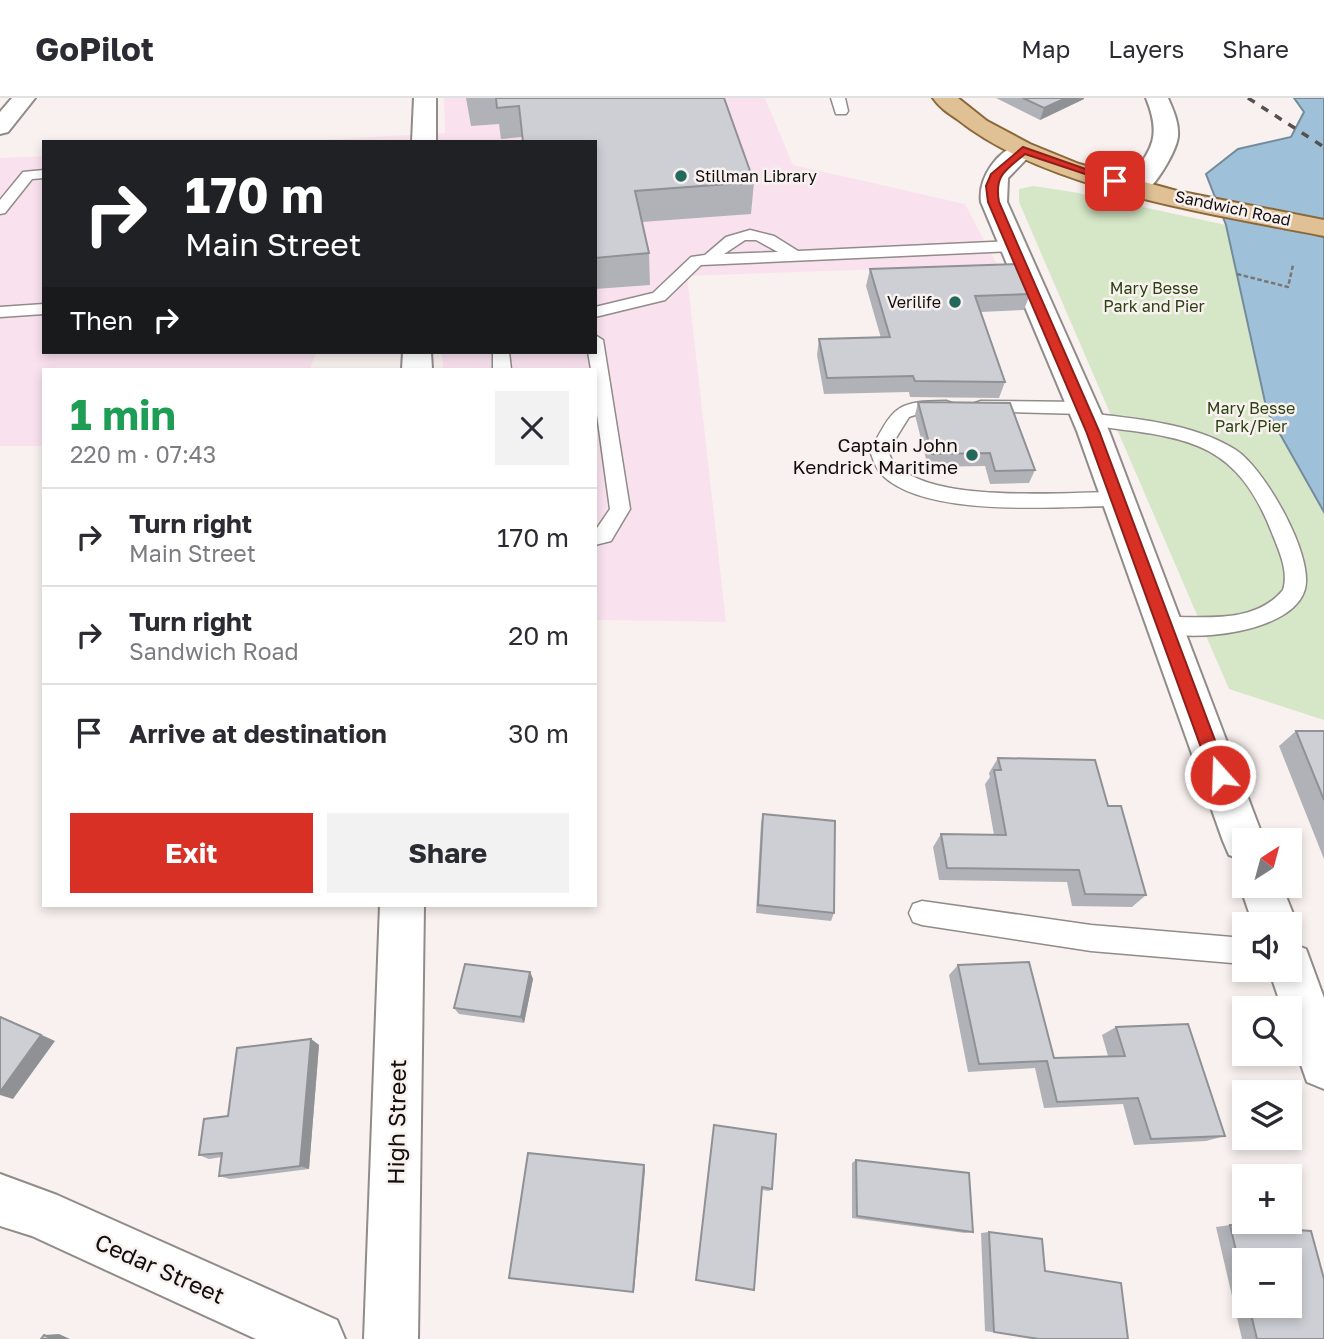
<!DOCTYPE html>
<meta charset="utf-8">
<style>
:root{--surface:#fff;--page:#f2f2f3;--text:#2b2b33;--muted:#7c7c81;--line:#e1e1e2;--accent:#d93025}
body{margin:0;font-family:"Golos Text",sans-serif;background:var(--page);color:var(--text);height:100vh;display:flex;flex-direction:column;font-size:26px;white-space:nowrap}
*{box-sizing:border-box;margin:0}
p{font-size:23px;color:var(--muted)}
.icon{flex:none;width:38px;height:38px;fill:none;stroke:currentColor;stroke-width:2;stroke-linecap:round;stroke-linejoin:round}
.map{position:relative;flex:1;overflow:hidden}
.drawer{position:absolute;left:42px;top:270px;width:555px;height:539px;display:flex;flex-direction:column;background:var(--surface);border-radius:0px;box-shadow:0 4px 10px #0003}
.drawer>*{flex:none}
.banner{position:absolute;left:42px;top:42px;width:555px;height:214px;border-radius:0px;box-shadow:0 4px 10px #0003;background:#202124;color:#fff;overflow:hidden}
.needle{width:46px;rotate:36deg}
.buttons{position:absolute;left:1232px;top:730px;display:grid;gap:14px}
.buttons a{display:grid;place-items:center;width:70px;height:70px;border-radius:0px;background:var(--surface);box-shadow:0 4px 10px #0003;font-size:35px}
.pin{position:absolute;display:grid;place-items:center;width:60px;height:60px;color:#fff;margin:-30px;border-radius:14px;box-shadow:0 4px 10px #0006}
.me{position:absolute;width:77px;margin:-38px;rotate:340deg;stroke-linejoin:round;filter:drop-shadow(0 0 5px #0008)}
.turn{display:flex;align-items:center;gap:24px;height:147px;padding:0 28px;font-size:32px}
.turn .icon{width:91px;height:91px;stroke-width:2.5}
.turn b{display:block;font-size:49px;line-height:60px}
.then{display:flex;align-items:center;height:66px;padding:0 28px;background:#0003;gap:14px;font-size:26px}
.round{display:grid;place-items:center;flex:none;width:74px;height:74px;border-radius:0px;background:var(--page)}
.summary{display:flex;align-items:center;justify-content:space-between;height:119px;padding:0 28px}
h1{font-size:42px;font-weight:700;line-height:52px;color:#1e9e55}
.cta{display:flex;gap:14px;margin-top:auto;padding:14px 28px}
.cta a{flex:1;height:80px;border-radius:0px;background:var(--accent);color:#fff;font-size:28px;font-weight:700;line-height:80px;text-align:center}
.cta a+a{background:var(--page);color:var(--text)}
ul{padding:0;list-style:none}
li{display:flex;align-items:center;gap:21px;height:98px;padding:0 28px;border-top:2px solid var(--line)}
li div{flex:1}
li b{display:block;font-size:26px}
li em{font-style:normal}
header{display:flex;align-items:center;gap:42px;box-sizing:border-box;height:98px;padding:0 35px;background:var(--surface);border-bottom:2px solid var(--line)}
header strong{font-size:33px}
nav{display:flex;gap:38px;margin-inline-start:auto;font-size:24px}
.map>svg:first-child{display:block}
.medical{fill:#f9e2ee}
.green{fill:#d5e7c7}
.water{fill:#9ec1d9;stroke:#748b9c;stroke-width:2}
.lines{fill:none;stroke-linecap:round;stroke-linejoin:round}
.service-casing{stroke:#918b89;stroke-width:3}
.minor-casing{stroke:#918b89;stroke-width:4}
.tertiary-casing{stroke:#918b89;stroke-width:4}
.primary-casing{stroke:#8b6838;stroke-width:4}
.path{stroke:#7b7676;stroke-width:2.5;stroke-dasharray:4.5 2.5;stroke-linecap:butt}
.service{fill:#fff;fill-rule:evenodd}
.minor{fill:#fff;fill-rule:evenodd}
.tertiary{fill:#fff;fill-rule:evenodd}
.primary{fill:#e0c195;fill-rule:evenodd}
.rail{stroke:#555150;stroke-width:3.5;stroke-dasharray:8 8;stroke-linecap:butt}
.wall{fill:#b1b2b7;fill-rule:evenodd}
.shaded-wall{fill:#909195}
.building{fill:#cecfd5;stroke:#909195;stroke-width:2}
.route{fill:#d93025;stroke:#8d1f18;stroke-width:2}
.poi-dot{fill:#22695c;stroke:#f8f1ef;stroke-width:2.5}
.labels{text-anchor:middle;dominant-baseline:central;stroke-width:5;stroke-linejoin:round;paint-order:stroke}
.far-poi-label{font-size:16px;fill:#110e0e;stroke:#f8f1ef;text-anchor:start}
.far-street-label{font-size:16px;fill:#110e0e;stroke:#f8f1ef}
.far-park-label{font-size:16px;fill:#2b4310;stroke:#f8f1ef}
.poi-label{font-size:19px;fill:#110e0e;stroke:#f8f1ef;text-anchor:end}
.near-street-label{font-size:23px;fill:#110e0e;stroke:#f8f1ef}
</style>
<header>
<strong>GoPilot</strong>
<nav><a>Map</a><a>Layers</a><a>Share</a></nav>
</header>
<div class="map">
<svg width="1324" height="1241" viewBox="0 0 1324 1241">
<rect width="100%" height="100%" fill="#f8f1ef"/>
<!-- medical -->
<path class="medical" d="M444,0H765L793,67L965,106L997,167L687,178L726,524L595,522V271H443L442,254H595V44H287L445,35Z
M44,58V254H316L310,271H44V348H0V60Z"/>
<!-- green -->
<path class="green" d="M1033,88L1073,94L1226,127L1238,180L1308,385L1324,414V622L1229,591L1019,104V91Z"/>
<!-- water -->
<path class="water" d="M1294,0H1324V414L1267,313L1226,127L1206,76L1238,51L1291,39L1304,14Z"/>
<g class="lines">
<defs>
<path id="service" d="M831,0H845L848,13L846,16H836Z
M44,72V80L32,81L5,115L0,116V102L23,74Z
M750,132L774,138L798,153L1013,143L1021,148L1013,153L701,167L665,202L595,219V209L653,195L691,159L705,157L726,139ZM745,142H756L778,154L724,156Z
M44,206V216L0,219V209Z
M595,237L603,242L630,411L611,443L595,447V433L610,411L595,302V271H591L588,254H595Z
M493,254H509L511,271H493Z
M946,303L952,305L955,309L952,313L918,316L909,319L888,353C890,358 892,364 896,367C935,406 1064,394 1118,394L1125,396L1128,401L1125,406L1118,408C1058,408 927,421 882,377C876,371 873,361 870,353C894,310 894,303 946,303Z
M981,303L1083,304L1092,310L1087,315C1137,321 1193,325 1236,352C1264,370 1314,457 1305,491C1293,535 1192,545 1156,533L1153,527L1156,521L1164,519C1204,518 1254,527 1283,492C1289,473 1279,453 1272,435C1234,337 1181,340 1087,327L1081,325L1078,321L1083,316L975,313L972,309L975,305Z
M922,803L1091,827L1244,840V866L1091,853L922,827L913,824L909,815L913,806Z"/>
<path id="minor" d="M12,0H35L8,34L0,36V14Z
M414,0H436V44H412Z
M1146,0H1168C1173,12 1179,24 1178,38C1177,52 1156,88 1144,94C1138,97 1133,96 1127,94L1124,89C1148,54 1164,44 1146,0Z
M403,254H431L432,271H402Z
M380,807H424L418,1241H364Z
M0,1076L57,1097L337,1222L345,1241H256L32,1138L0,1128Z"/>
<path id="tertiary" d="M1023,45L1031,47L1035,52L1008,80L1007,104L1109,333L1264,742H1244V762L1229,757L1223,743L1077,333L981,104C978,79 998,51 1023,45Z
M1244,777V788H1282L1297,826L1291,841L1290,826H1253L1240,788Z
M1290,845L1306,851L1324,900V991L1307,984L1290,935V910H1282L1269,872H1290Z"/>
<path id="primary" d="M933,0H958L987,23L1030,46L1079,66L1177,93L1324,122V138C1214,116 1045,92 957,21C948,15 939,9 933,0Z"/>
</defs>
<!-- service casing -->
<use href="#service" class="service-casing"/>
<!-- minor casing -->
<use href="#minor" class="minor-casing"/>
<!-- tertiary casing -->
<use href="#tertiary" class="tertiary-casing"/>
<!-- primary casing -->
<use href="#primary" class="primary-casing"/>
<!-- path -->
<path class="path" d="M1237,176L1288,189L1293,167"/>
<!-- service -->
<use href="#service" class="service"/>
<!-- minor -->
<use href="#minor" class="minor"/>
<!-- tertiary -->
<use href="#tertiary" class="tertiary"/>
<!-- primary -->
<use href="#primary" class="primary"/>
<!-- rail -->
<path class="rail" d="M1248,0L1324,49"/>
</g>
<!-- wall -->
<path class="wall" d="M466,0H724L754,84L751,116L642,124L649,155L650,187L595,191V44L522,39L501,41L499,26L471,28Z
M996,0H1084V1L1040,22Z
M870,171L1030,196L1024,212L981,214L1005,284L999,300L910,299L909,294L824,296L817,257L819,241L881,240L866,188Z
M918,304L1035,372L1029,385L990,386L985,368L928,369L915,317Z
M1296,633H1324V761L1279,648Z
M998,660L1108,708L1146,797L1132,809L1072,808L1067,784L939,782L933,749L941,736L994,737L985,686L990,679L989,675Z
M763,716L834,815L831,823L756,815L761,725Z
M958,867L1054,960L1108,958L1102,937L1116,929L1225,1038L1206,1043L1134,1047L1123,1006L1044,1010L1035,970L968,974L949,877Z
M530,874L533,881L524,925L459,916L454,910Z
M311,941L319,947L309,1071L230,1081L219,1078L222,1059L209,1061L199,1057L228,1018Z
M714,1027L772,1091L769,1093L762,1092L752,1192L696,1182Z
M856,1062L973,1134L965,1135L852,1120V1065Z
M1230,1127L1324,1241H1242L1216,1129ZM1244,1162L1290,1208H1244Z
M989,1134L1037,1241L985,1233L981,1135Z"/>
<!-- shaded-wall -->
<path class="shaded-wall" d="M1066,0H1084V1L1040,22L1044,10Z
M530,874L533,881L524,925L521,919Z
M0,918L55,943L13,1001L0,997Z
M311,941L319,947L309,1071L300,1068Z
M644,1067L645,1072L634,1194H633Z
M59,1236L70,1241H52L44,1237Z"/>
<!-- building -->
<path class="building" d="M496,0H724L754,84L635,93L649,155L595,160V44H523L519,8L497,10Z
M1023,0H1066L1044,10Z
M1017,166L1030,196L975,198L1005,284L915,283L913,278L827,280L819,241L890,239L870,171Z
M918,304L1010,305L1035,372L995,373L990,355L932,356Z
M1296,633H1324V702Z
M998,660L1095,662L1108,708H1121L1146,797L1085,796L1079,772L947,770L941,736L1006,737L994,672H1001Z
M763,716L835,723L834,815L758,807Z
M1029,864L1054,960L1125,958L1116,929L1188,926L1225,1038L1151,1041L1138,1000L1057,1004L1047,963L979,966L958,867Z
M465,866L530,874L521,919L454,910Z
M0,919L41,937L0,994Z
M311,941L300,1068L219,1078L222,1055L199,1057L204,1021L228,1018L237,950Z
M714,1027L776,1036L772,1091L762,1089L754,1192L696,1182Z
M528,1055L644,1067L633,1194L509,1180Z
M856,1062L969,1075L973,1134L857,1118Z
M1230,1127L1311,1133L1324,1181V1241H1257L1249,1208H1290V1162H1244V1187Z
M989,1134L1042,1141L1045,1173L1121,1185L1128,1241H1039L994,1234Z
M44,1237L52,1241H41Z"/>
<!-- route -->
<path class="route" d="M1023,49L1120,83L1112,85L1025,56C1006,72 994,77 999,104L1099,333L1228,677L1226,682L1220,685L1214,682L1211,677L1086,333L988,104L986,88L991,76Z"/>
<!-- markers -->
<g class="poi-dot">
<circle cx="681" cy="78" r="7"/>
<circle cx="955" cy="204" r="7"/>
<circle cx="972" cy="357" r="7"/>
</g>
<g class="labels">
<!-- far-poi labels -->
<g class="far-poi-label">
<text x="695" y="78">Stillman Library</text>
<text x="941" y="204" text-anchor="end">Verilife</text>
</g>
<!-- far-street labels -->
<g class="far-street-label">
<text transform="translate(1233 110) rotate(12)">Sandwich Road</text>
</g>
<!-- far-park labels -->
<g class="far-park-label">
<text x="1154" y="190">Mary Besse<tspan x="1154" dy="18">Park and Pier</tspan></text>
<text x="1251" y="310">Mary Besse<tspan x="1251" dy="18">Park/Pier</tspan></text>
</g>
<!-- poi labels -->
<g class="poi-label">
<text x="958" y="346">Captain John<tspan x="958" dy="22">Kendrick Maritime</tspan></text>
</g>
<!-- near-street labels -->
<g class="near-street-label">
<text transform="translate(396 1024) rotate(-89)">High Street</text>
<text transform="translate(160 1170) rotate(24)">Cedar Street</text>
</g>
</g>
</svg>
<div class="buttons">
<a><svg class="needle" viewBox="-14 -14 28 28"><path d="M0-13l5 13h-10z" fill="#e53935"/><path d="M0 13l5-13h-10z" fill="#7c7c81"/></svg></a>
<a><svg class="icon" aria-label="sound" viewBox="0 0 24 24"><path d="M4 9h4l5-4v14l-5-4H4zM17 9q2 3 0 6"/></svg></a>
<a><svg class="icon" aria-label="search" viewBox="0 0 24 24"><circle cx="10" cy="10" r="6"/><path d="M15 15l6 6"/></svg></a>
<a><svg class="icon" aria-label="layers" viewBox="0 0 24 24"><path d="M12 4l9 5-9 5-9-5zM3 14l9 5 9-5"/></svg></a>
<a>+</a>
<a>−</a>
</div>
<div class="pin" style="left:1115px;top:83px;background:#d93025"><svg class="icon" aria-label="arrive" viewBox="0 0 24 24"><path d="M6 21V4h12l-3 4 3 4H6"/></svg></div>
<svg class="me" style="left:1220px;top:677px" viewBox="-20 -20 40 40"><circle r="17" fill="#d93025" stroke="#fff" stroke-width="3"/><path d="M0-11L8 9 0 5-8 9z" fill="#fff"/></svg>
<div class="banner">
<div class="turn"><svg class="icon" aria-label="right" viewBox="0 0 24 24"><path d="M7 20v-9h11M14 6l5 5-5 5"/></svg><div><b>170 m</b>Main Street</div></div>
<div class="then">Then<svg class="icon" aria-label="right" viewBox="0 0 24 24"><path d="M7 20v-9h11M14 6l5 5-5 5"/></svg></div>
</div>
<section class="drawer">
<div class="summary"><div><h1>1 min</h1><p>220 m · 07:43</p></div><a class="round"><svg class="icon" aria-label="close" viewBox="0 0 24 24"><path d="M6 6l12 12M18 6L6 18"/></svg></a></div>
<ul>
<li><svg class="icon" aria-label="right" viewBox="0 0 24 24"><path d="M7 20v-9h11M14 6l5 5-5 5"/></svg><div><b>Turn right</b><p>Main Street</p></div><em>170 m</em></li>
<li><svg class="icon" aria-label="right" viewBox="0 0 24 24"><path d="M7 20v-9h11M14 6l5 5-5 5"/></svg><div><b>Turn right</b><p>Sandwich Road</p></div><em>20 m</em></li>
<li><svg class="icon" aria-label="arrive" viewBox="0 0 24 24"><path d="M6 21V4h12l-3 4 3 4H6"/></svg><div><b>Arrive at destination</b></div><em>30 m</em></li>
</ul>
<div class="cta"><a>Exit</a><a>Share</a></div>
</section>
</div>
